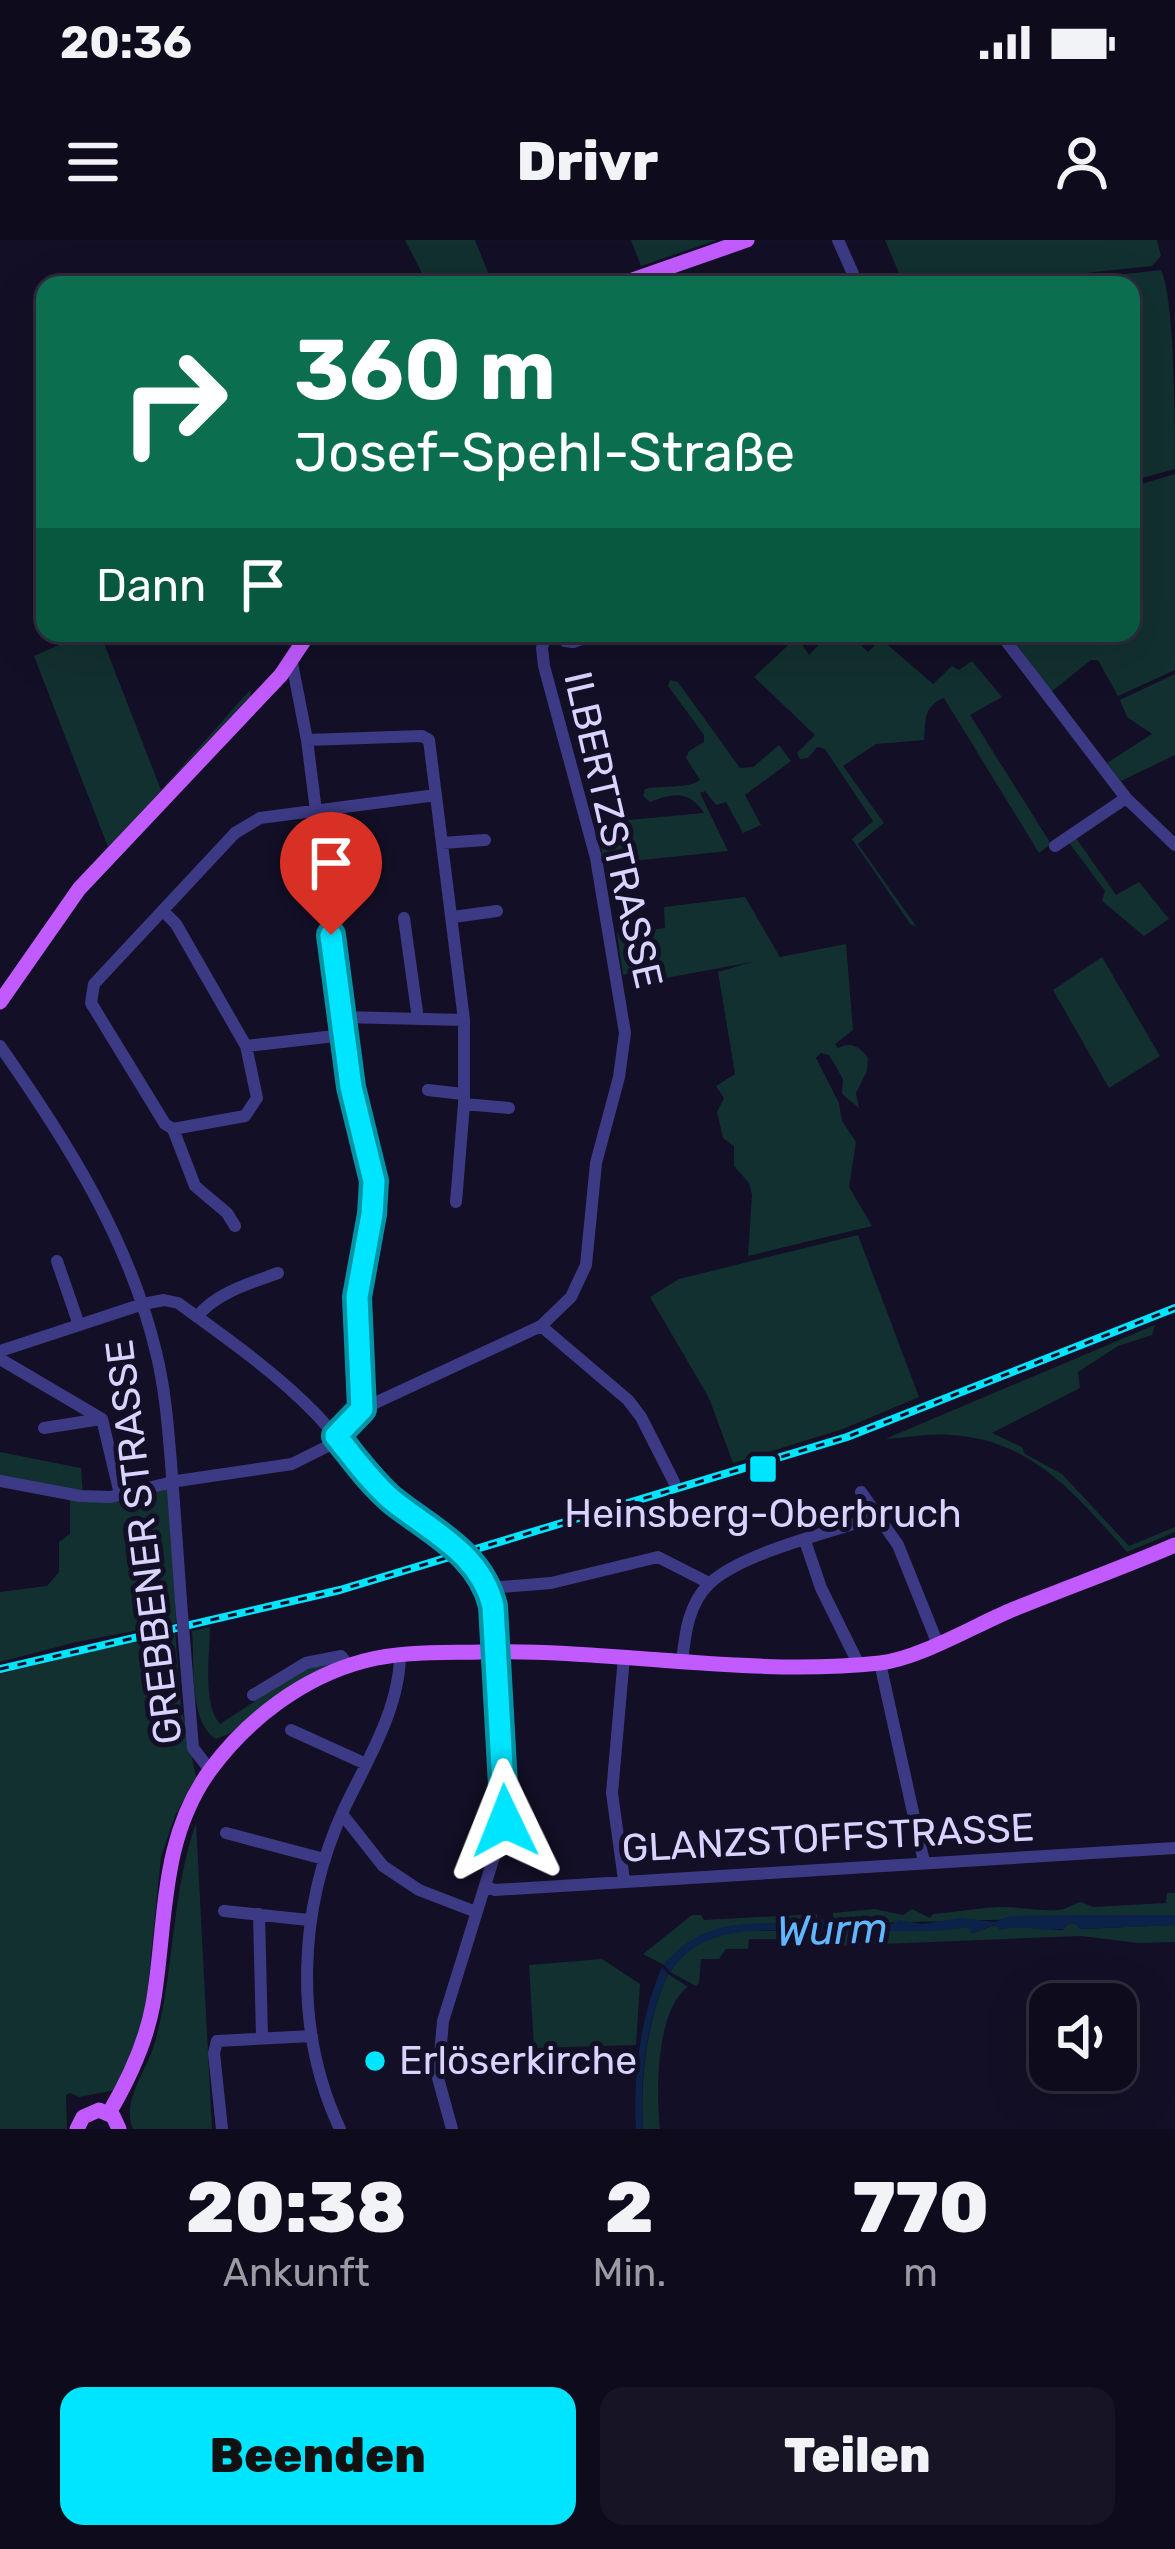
<!DOCTYPE html>
<html lang="de">
<meta charset="utf-8">
<style>
:root{--surface:#0e0b1c;--page:#171425;--text:#f1f3f6;--muted:#9b9ba3;--line:#2e2b3b;--accent:#00e5ff}
body{margin:0;font-family:Rubik,sans-serif;background:var(--page);color:var(--text);height:100vh;display:flex;flex-direction:column;font-size:45px;white-space:nowrap}
*{box-sizing:border-box;margin:0}
p{font-size:39px;color:var(--muted)}
.icon{flex:none;width:66px;height:66px;fill:none;stroke:currentColor;stroke-width:2;stroke-linecap:round;stroke-linejoin:round}
.map{position:relative;height:1889px;overflow:hidden}
.panel{display:flex;flex-direction:column;background:var(--surface);flex:1}
.panel>*{flex:none}
.hud{position:absolute;left:36px;top:36px;width:1104px;height:366px;border-radius:24px;box-shadow:0 12px 48px #0002,0 0 0 3px var(--line);background:#0b6e4f;color:#fff;overflow:hidden}
.tools{position:absolute;left:1029px;top:1743px;display:grid;gap:24px}
.tools a{display:grid;place-items:center;width:108px;height:108px;border-radius:24px;background:var(--surface);box-shadow:0 12px 48px #0002,0 0 0 3px var(--line);font-size:60px}
.pin{position:absolute;display:grid;place-items:center;width:102px;height:102px;color:#fff;margin:-123px -51px;border-radius:50% 50% 50% 0;rotate:-45deg;box-shadow:0 0 12px #0007}
.pin .icon{rotate:45deg}
.me{position:absolute;width:132px;margin:-66px;rotate:358deg;stroke-linejoin:round;filter:drop-shadow(0 0 9px #0008)}
.turn{display:flex;align-items:center;gap:42px;height:252px;padding:0 60px;font-size:54px}
.turn .icon{width:156px;height:156px;stroke-width:2.5}
.turn b{display:block;font-size:84px;line-height:102px}
.then{display:flex;align-items:center;height:114px;padding:0 60px;background:#0003;gap:24px;font-size:45px}
.eta{display:flex;justify-content:space-evenly;align-items:center;height:204px;text-align:center}
.eta b{font-size:72px;font-weight:800;line-height:84px}
.cta{display:flex;gap:24px;margin-top:auto;padding:24px 60px}
.cta a{flex:1;height:138px;border-radius:24px;background:var(--accent);color:#111;font-size:48px;font-weight:800;line-height:138px;text-align:center}
.cta a+a{background:var(--page);color:var(--text)}
.status{display:flex;justify-content:space-between;align-items:center;height:84px;padding:0 60px;background:var(--surface);direction:ltr}
.status svg{height:33px;fill:currentColor}
header{display:flex;justify-content:space-between;align-items:center;height:156px;padding:0 60px;background:var(--surface);font-size:54px;font-weight:800}
.map>svg:first-child{display:block}
.green{fill:#12302f}
.water{fill:#0c2248}
.lines{fill:none;stroke-linecap:round;stroke-linejoin:round}
.river{stroke:#0c2248;stroke-width:15}
.minor{stroke:#3d3a85;stroke-width:12}
.major{stroke:#c25bff;stroke-width:15}
.rail-casing{stroke:#00e5ff;stroke-width:8}
.rail{stroke:#130f26;stroke-width:3;stroke-dasharray:9;stroke-linecap:butt}
.minor-bridge{stroke:#3d3a85;stroke-width:12}
.route-casing{stroke:#0095a6;stroke-width:30}
.route{stroke:#00e5ff;stroke-width:21}
.poi-dot{fill:#00e5ff;stroke:#130f26;stroke-width:4.5}
.labels{text-anchor:middle;dominant-baseline:central;stroke-width:10;stroke-linejoin:round;paint-order:stroke}
.street-label{font-size:39px;fill:#d9d4ff;stroke:#130f26}
.poi-label{font-size:39px;fill:#d9d4ff;stroke:#130f26}
.water-label{font-size:42px;font-style:italic;fill:#62b6ff;stroke:#130f26}
</style>
<div class="status"><b>20:36</b><svg viewBox="0 0 49 12"><path d="M0 12V9h3v3zM5 12V6h3v6zM10 12V3h3v9zM15 12V0h3v12zM26 1h20v11H26zM47 4h2v5h-2z"/></svg></div>
<header><svg class="icon" aria-label="menu" viewBox="0 0 24 24"><path d="M4 6h16M4 12h16M4 18h16"/></svg>Drivr<svg class="icon" aria-label="person" viewBox="0 0 24 24"><circle cx="12" cy="8" r="4"/><path d="M4 21q1-7 8-7t8 7"/></svg></header>
<div class="map">
<svg width="1175" height="1889" viewBox="0 0 1175 1889">
<rect width="100%" height="100%" fill="#130f26"/>
<!-- green -->
<path class="green" d="M405,0H475L493,45H428Z
M631,0H717L641,26Z
M885,0H1157L1161,16L1152,26L971,45H904Z
M1161,30C1175,59 1175,187 1175,229L1131,241V45H1028Z
M1175,234V430L1118,456L1098,420H1091L1051,452L1009,393H1131V247Z
M86,393H100L161,550L250,450L251,455L108,607L34,416Z
M830,393H848L868,412L881,399L933,444L952,426L959,430L972,421L1002,457L970,475L1051,604L1039,613L944,458C923,466 926,480 924,500L876,504L843,526L884,583L858,604L916,686L911,685L852,599L873,581L825,509L817,507L808,518L800,519L797,513L815,495L754,437L797,397L809,415Z
M1175,434V515L1121,541L1107,523L1152,494L1127,477L1120,460Z
M670,440L678,442L740,528L753,527L779,505L791,521L745,555L761,585L743,593L726,562L716,565L705,551L700,553L728,611L604,624L596,583L704,573C689,550 674,553 650,562L643,556L645,549C661,545 689,549 700,540L686,518L689,511L704,502V495L668,446Z
M1074,595L1116,655L1139,642L1169,679L1144,696L1102,661L1105,651L1067,600Z
M745,657L780,717L846,704L853,790L835,804L838,808C851,801 860,807 868,818L867,831L856,853L859,868L842,854L843,839L829,815L821,813L816,818L839,863L842,881L856,902L849,947L872,986L748,1016L752,955L749,943L734,926V906L723,898L717,872L724,858L716,846L735,834L718,732L752,722L650,741L647,729L623,735L617,693L665,688L664,667Z
M1102,717L1160,816L1109,848L1053,750Z
M858,995L919,1157L843,1189L733,1223L709,1158L650,1057L679,1039Z
M1155,1085L1152,1095L1118,1106L1078,1132L1080,1148L992,1193L1022,1207L1025,1214L1062,1234L1129,1306L1175,1287V1292L1127,1312C1076,1255 1033,1200 951,1195C929,1193 906,1198 885,1199Z
M0,1212L81,1228L83,1254L0,1238Z
M172,1247L176,1383L76,1402L0,1422V1352L47,1346L59,1332V1302L70,1294V1259Z
M210,1387C210,1413 202,1465 220,1484L312,1424L338,1422L289,1446L231,1493L216,1499C188,1482 195,1421 192,1391Z
M175,1391L181,1465L196,1537L175,1576L161,1617L145,1774L137,1804L116,1850L79,1857L70,1853L66,1855L67,1889H0V1434Z
M196,1583L212,1889H133C121,1861 147,1831 155,1802C175,1730 171,1654 196,1583Z
M1167,1653H1175V1675L833,1684V1673L875,1669L903,1675L912,1669L930,1678L933,1674C955,1672 978,1668 998,1667C1014,1666 1050,1673 1064,1669C1070,1667 1075,1663 1081,1662L1093,1667L1166,1663Z
M817,1674L818,1684C757,1685 706,1674 664,1725L643,1714L692,1675H701L704,1680Z
M1069,1683L1076,1684L1080,1689L1175,1685V1702L1138,1703L1081,1696L833,1706L832,1694C877,1686 922,1694 968,1687L973,1693L995,1685C1010,1691 1019,1685 1033,1686C1043,1686 1051,1691 1063,1690Z
M739,1691H818V1699H749L748,1709H726L719,1719H701L699,1743L696,1746L670,1732C686,1707 711,1695 739,1691Z
M602,1719L640,1744L636,1805L534,1808L529,1725Z
M668,1734L688,1747C656,1769 656,1852 660,1889H643C640,1839 647,1780 668,1734Z"/>
<!-- water -->
<path class="water" d="M1088,1675H1175V1685L1079,1689L1076,1684L1069,1683L1064,1689C1040,1692 1023,1684 1000,1690L995,1685L972,1693L967,1687C924,1696 878,1687 832,1694L833,1684L850,1681L892,1684L899,1680L922,1684L961,1678L994,1682L1011,1676Z
M818,1684V1691C766,1691 702,1682 670,1732L664,1725C705,1674 757,1684 818,1684Z
M662,1727L668,1734C647,1779 639,1840 643,1889H636C633,1835 640,1777 662,1727Z"/>
<g class="lines">
<!-- river -->
<path class="river" d="M797,1687H851"/>
<!-- minor -->
<path class="minor" d="M838,0L858,45
M562,393L565,401L573,402L598,393
M1000,393L1126,558L1175,605
M292,423L307,500L351,847L373,941L372,974L357,1057L362,1169
M307,500L422,496L429,500L464,780L342,777
M442,603L485,600
M1055,606L1126,558
M163,671L176,684L246,806L257,858L245,876L173,889L165,884L91,763L94,744L235,593L260,578L436,555
M453,677L497,671
M404,678L418,779
M0,806C66,900 129,999 156,1112C165,1148 168,1186 171,1223
M246,806L344,795
M428,850L463,854
M464,864L509,868
M173,889L195,946L227,973L235,986
M456,962L464,864V780
M57,1021L79,1085
M197,1077C215,1053 251,1043 278,1033
M541,1086L628,1160L641,1177L674,1242
M0,1111L143,1064L164,1060L178,1063C225,1097 274,1131 315,1173C341,1200 361,1231 388,1256C428,1292 479,1310 493,1366L505,1581L443,1781L438,1838L452,1889
M0,1119L102,1179
M102,1179L120,1254
M44,1188L101,1179
M0,1241L80,1256L110,1257L177,1241L292,1224L328,1206L362,1169L541,1086L571,1057L586,1025L596,923L619,837L625,793L596,618L544,426L542,408L546,393
M861,1252L898,1305L937,1402
M174,1263L181,1361
M805,1301L821,1348L858,1423
M489,1348L551,1343L658,1317L709,1343
M185,1411L193,1508L210,1530
M682,1422C685,1394 688,1364 710,1343C744,1312 834,1291 879,1276
M880,1423L924,1622
M253,1455L306,1423L341,1416L349,1426
M291,1490L366,1524
M342,1574L383,1626L419,1650L476,1672
M226,1593L324,1619
M624,1640L612,1553L624,1417
M485,1647L495,1650L1175,1608
M224,1671L309,1680
M259,1674L262,1797
M222,1889L214,1813L217,1801L312,1796
M340,1889C293,1789 298,1668 344,1569C367,1521 400,1468 400,1414"/>
<!-- major -->
<path class="major" d="M618,45L747,0
M0,762L79,649L281,435L309,393
M109,1873C129,1839 146,1803 153,1764C167,1683 159,1599 211,1529C248,1479 303,1437 364,1421C402,1411 442,1413 481,1412C614,1409 746,1437 880,1423C921,1418 975,1385 1014,1369C1068,1347 1122,1328 1175,1305
M77,1889L83,1877L99,1870L113,1876L119,1889"/>
<defs>
<path id="rail" d="M0,1429L340,1350L847,1197L1175,1068"/>
</defs>
<!-- rail casing -->
<use href="#rail" class="rail-casing"/>
<!-- rail -->
<use href="#rail" class="rail"/>
<!-- minor-bridge -->
<path class="minor-bridge" d="M171,1223L174,1263
M181,1361L185,1411"/>
</g>
<g class="lines">
<defs>
<path id="route" d="M331,695L351,847L374,941L372,974L357,1057L362,1169L336,1196C354,1218 370,1241 392,1260C432,1292 480,1313 493,1366L505,1581"/>
</defs>
<!-- route casing -->
<use href="#route" class="route-casing"/>
<!-- route -->
<use href="#route" class="route"/>
</g>
<!-- markers -->
<g class="poi-dot">
<rect x="748" y="1214" width="30" height="30" rx="6"/>
<circle cx="375" cy="1821" r="12"/>
</g>
<g class="labels">
<!-- street labels -->
<g class="street-label">
<text transform="translate(613 590) rotate(77)">ILBERTZSTRASSE</text>
<text transform="translate(144 1302) rotate(-97)">GREBBENER STRASSE</text>
<text transform="translate(828 1598) rotate(-3)">GLANZSTOFFSTRASSE</text>
</g>
<!-- poi labels -->
<g class="poi-label">
<text x="763" y="1274">Heinsberg-Oberbruch</text>
<text x="399" y="1821" text-anchor="start">Erlöserkirche</text>
</g>
<!-- water labels -->
<g class="water-label">
<text transform="translate(832 1690) rotate(-2)">Wurm</text>
</g>
</g>
</svg>
<div class="tools">
<a><svg class="icon" aria-label="sound" viewBox="0 0 24 24"><path d="M4 9h4l5-4v14l-5-4H4zM17 9q2 3 0 6"/></svg></a>
</div>
<div class="pin" style="left:331px;top:695px;background:#d93025"><svg class="icon" aria-label="arrive" viewBox="0 0 24 24"><path d="M6 21V4h12l-3 4 3 4H6"/></svg></div>
<svg class="me" style="left:505px;top:1581px" viewBox="-20 -20 40 40"><path d="M0-17L14 15 0 8-14 15z" fill="#00e5ff" stroke="#fff" stroke-width="4"/></svg>
<div class="hud">
<div class="turn"><svg class="icon" aria-label="right" viewBox="0 0 24 24"><path d="M7 20v-9h11M14 6l5 5-5 5"/></svg><div><b>360 m</b>Josef-Spehl-Straße</div></div>
<div class="then">Dann<svg class="icon" aria-label="arrive" viewBox="0 0 24 24"><path d="M6 21V4h12l-3 4 3 4H6"/></svg></div>
</div>
</div>
<section class="panel">
<div class="eta">
<div><b>20:38</b><p>Ankunft</p></div>
<div><b>2</b><p>Min.</p></div>
<div><b>770</b><p>m</p></div>
</div>
<div class="cta"><a>Beenden</a><a>Teilen</a></div>
</section>
